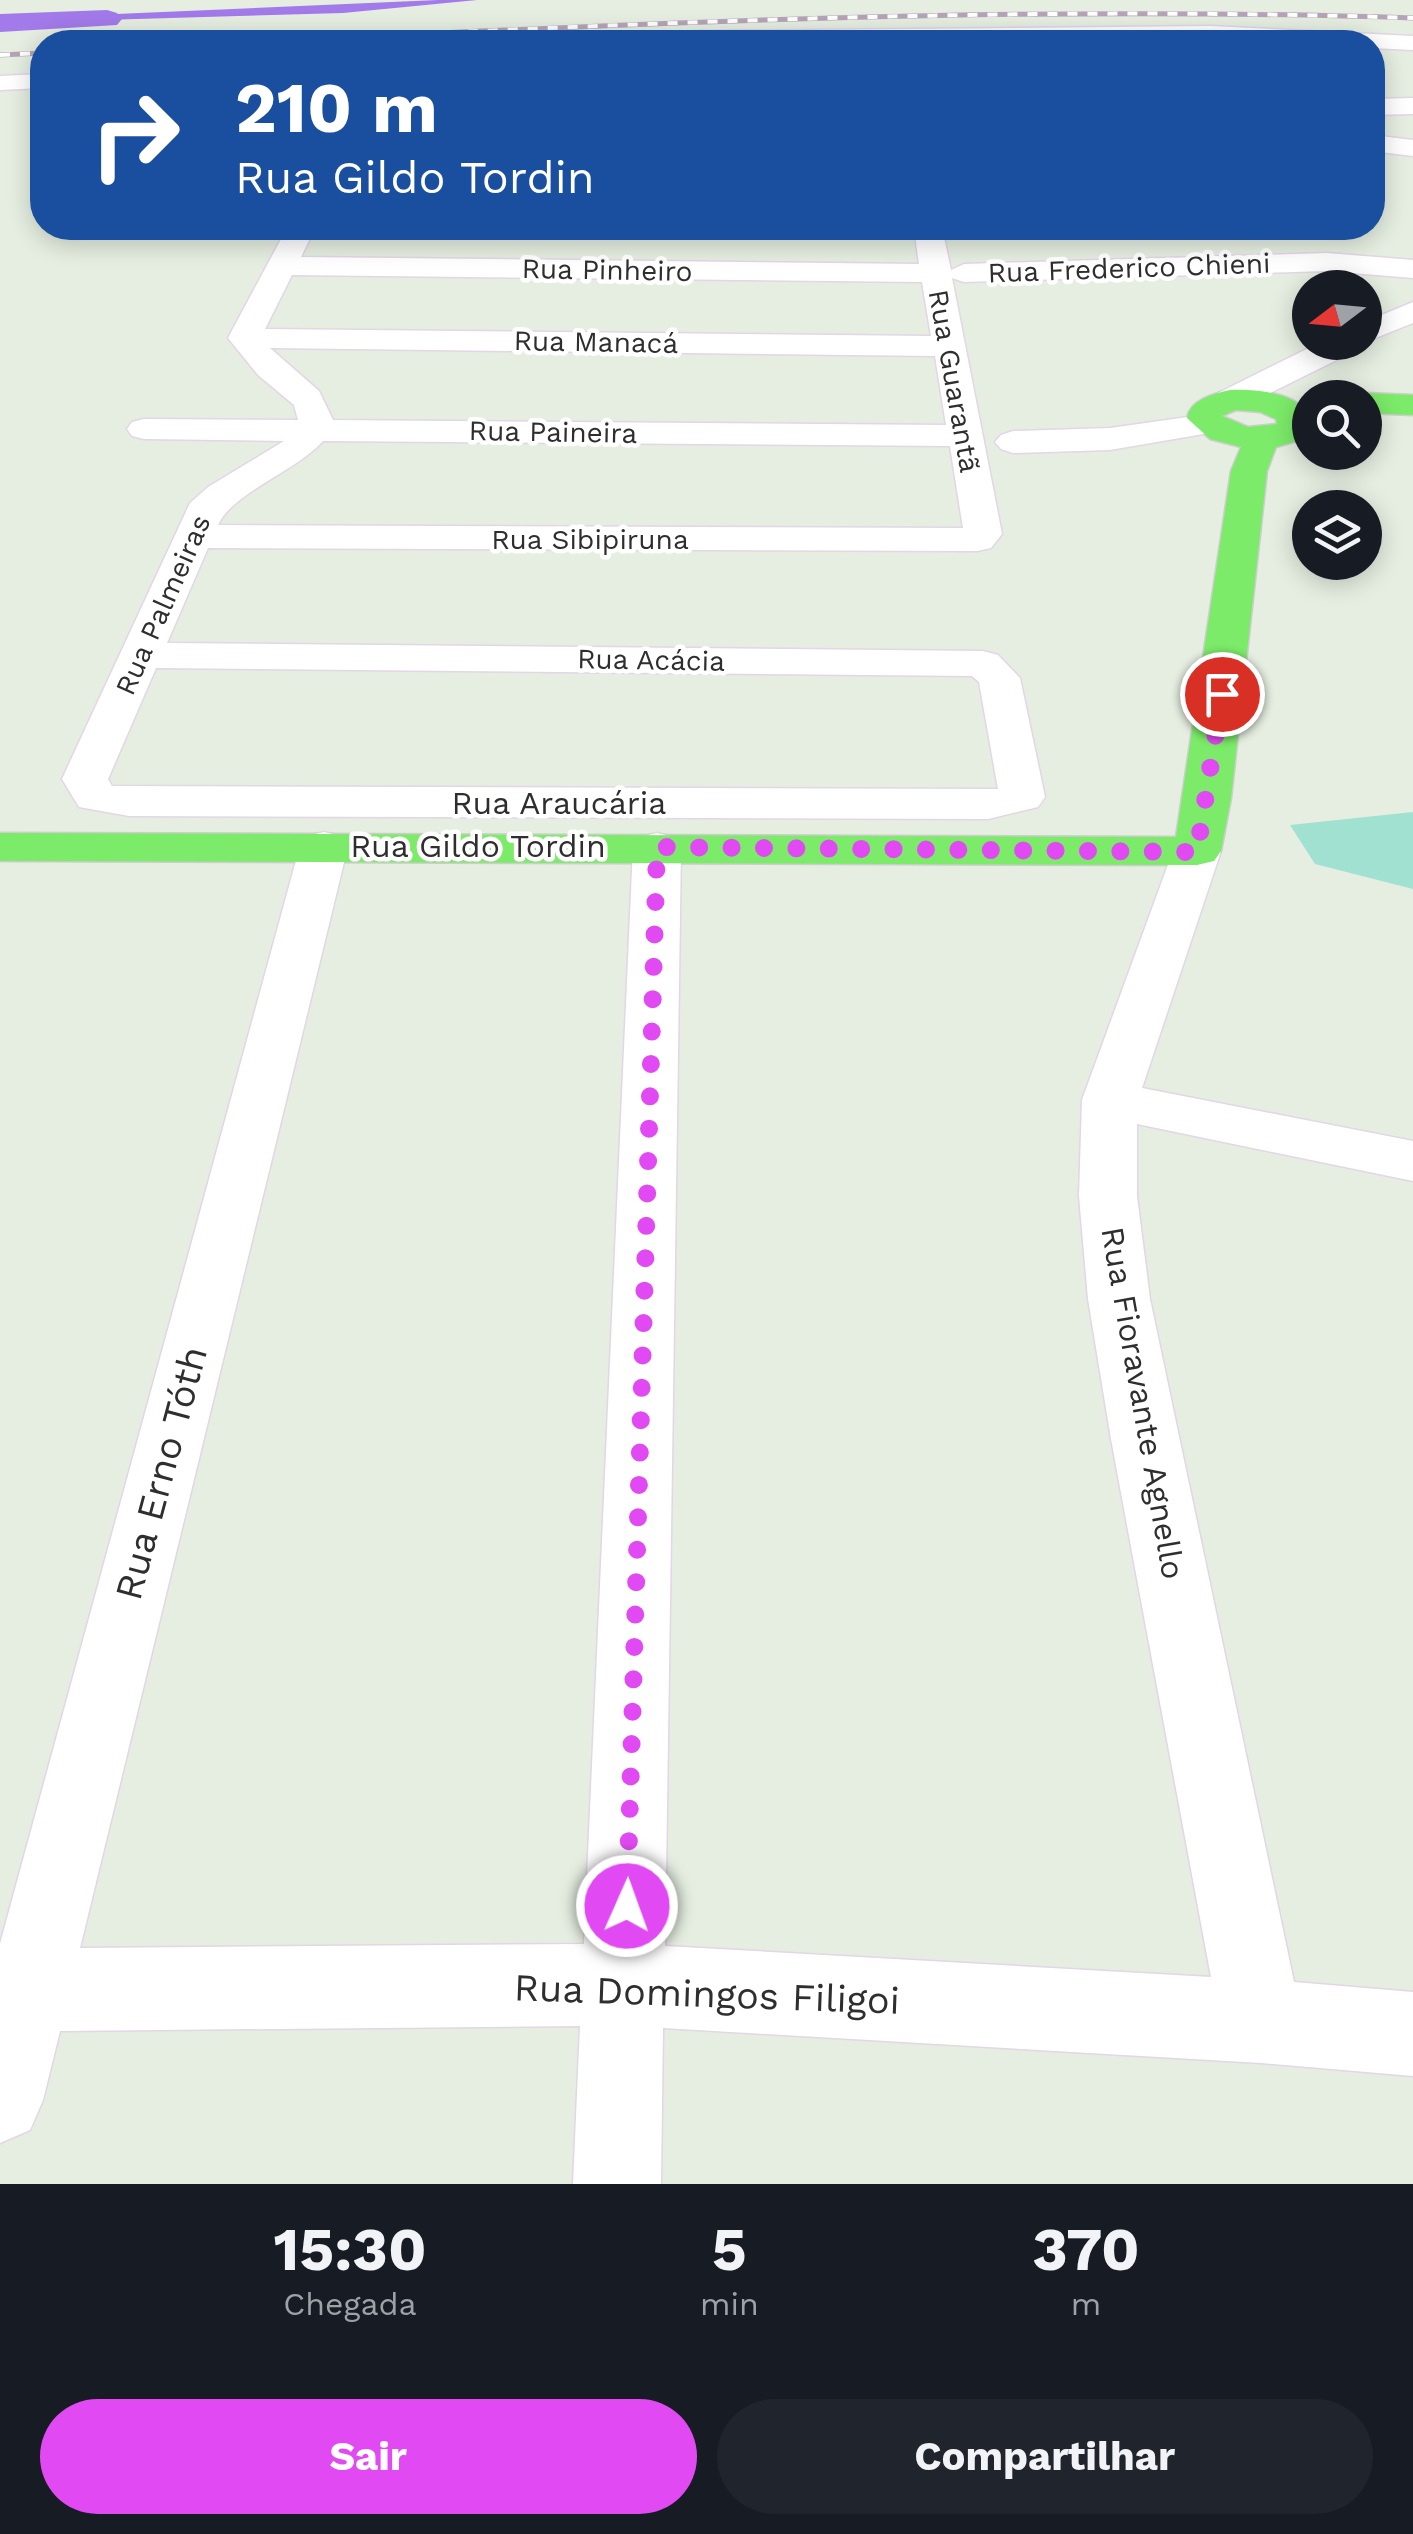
<!DOCTYPE html>
<html lang="pt">
<meta charset="utf-8">
<style>
:root{--surface:#171b24;--page:#20242c;--text:#f1f3f6;--muted:#9ea1a6;--accent:#e14af2}
body{margin:0;font-family:"Work Sans",sans-serif;background:var(--page);color:var(--text);height:100vh;display:flex;flex-direction:column;font-size:38px;white-space:nowrap}
*{box-sizing:border-box;margin:0}
p{font-size:32px;color:var(--muted)}
.icon{flex:none;width:55px;height:55px;fill:none;stroke:currentColor;stroke-width:2;stroke-linecap:round;stroke-linejoin:round}
.map{position:relative;height:2184px;overflow:hidden}
.side{display:flex;flex-direction:column;background:var(--surface);flex:1}
.side>*{flex:none}
.top-card{position:absolute;left:30px;top:30px;width:1355px;height:210px;border-radius:40px;box-shadow:0 5px 25px #0003;background:#1a4fa0;color:#fff;overflow:hidden}
.needle{width:65px;rotate:254deg}
.tools{position:absolute;left:1292px;top:270px;display:grid;gap:20px}
.tools a{display:grid;place-items:center;width:90px;height:90px;border-radius:50%;background:var(--surface);box-shadow:0 5px 25px #0003;font-size:50px}
.pin{position:absolute;display:grid;place-items:center;width:85px;height:85px;color:#fff;margin:-42px;border:5px solid #fff;border-radius:50%;box-shadow:0 2px 10px #0007}
.me{position:absolute;width:110px;margin:-55px;rotate:2deg;stroke-linejoin:round;filter:drop-shadow(0 0 8px #0008)}
.turn{display:flex;align-items:center;gap:35px;height:210px;padding:0 40px;font-size:45px}
.turn .icon{width:130px;height:130px;stroke-width:2.5}
.turn b{display:block;font-size:70px;line-height:85px}
.eta{display:flex;justify-content:space-evenly;align-items:center;height:170px;text-align:center}
.eta b{font-size:60px;font-weight:700;line-height:70px}
.primary-button{display:flex;gap:20px;margin-top:auto;padding:20px 40px}
.primary-button a{flex:1;height:115px;border-radius:60px;background:var(--accent);color:#fff;font-size:40px;font-weight:700;line-height:115px;text-align:center}
.primary-button a+a{background:var(--page);color:var(--text)}
.map>svg:first-child{display:block}
.green{fill:#a1e1d1}
.water{fill:#a27aea}
.lines{fill:none;stroke-linecap:round;stroke-linejoin:round}
.river{fill:#a27aea;fill-rule:evenodd}
.minor-casing{stroke:#e3d6e5;stroke-width:3}
.major-casing{stroke:#cdcdcd;stroke-width:3}
.minor{fill:#fff;fill-rule:evenodd}
.major{fill:#7ceb69;fill-rule:evenodd}
.rail-casing{stroke:#b5a4b7;stroke-width:5}
.rail{stroke:#fff;stroke-width:4;stroke-dasharray:10;stroke-linecap:butt}
.route{stroke:#e14af2;stroke-width:18;stroke-dasharray:0 32.4}
.labels{text-anchor:middle;dominant-baseline:central;stroke-width:9;stroke-linejoin:round;paint-order:stroke}
.far-street-label{font-size:28px;fill:#2e2e2e;stroke:#fff}
.street-label{font-size:32px;fill:#2e2e2e;stroke:#fff}
.near-street-label{font-size:38px;fill:#2e2e2e;stroke:#fff}
</style>
<div class="map">
<svg width="1413" height="2184" viewBox="0 0 1413 2184">
<rect width="100%" height="100%" fill="#e5eee1"/>
<!-- green -->
<path class="green" d="M1413,812V889L1315,864L1290,825Z"/>
<!-- water -->
<path class="water" d="M438,0H477L343,13L0,23V19Z"/>
<g class="lines">
<!-- river -->
<path class="river" d="M107,10L117,13L122,19L117,25L0,32V14Z"/>
<defs>
<path id="minor" d="M1211,26L1413,36V50L1372,48V42H623L635,35L699,31Z
M42,74V88L0,90V76Z
M1413,98V114L1372,115V99Z
M1372,135L1413,140V156L1372,151Z
M287,228H315L301,257L919,264L914,228H942L951,270L964,264L1327,253L1413,260V278L1327,271L964,282L952,278L1002,534L991,548L977,551L208,548L167,643L983,651L998,655L1020,678L1045,797L1038,807L988,819L129,816L79,807L62,779L190,503L208,487L284,441L144,439L132,436L127,429L132,422L144,419L298,420L294,405L258,375L228,338ZM292,275L922,282L931,336L265,329ZM270,348L935,356L946,425L333,420L319,391ZM323,441L950,446L963,528L218,525C233,492 294,473 323,441ZM156,668L972,676L979,682L998,789L112,786L108,779Z
M1413,302V323L1363,343L1359,349L1242,407H1218L1213,400L1218,393L1321,342H1365V322Z
M1209,414L1221,417L1226,424L1221,431L1110,450L1013,453L1001,449L995,442L1001,435L1013,431L1110,428Z
M324,832L341,836L348,846L80,1948L584,1944L633,847L640,837L657,833L674,837L681,847L665,1946L1211,1977L1111,1439L1088,1299L1079,1196L1082,1100L1173,851L1180,841L1197,837L1214,841L1221,851L1142,1088L1413,1141V1181L1137,1124V1196L1150,1299L1294,1982L1413,1992V2076L1261,2063L663,2028L661,2184H573L580,2026L60,2031L43,2100L30,2130L0,2143V1944L300,846L307,836Z"/>
<path id="major" d="M1230,390C1256,389 1294,392 1310,415V432L1297,441L1276,447L1267,471L1231,798L1221,851L1214,861L1197,865L0,861V833L1176,837L1231,471L1241,447L1210,439L1187,418C1190,400 1213,394 1230,390ZM1236,410L1260,412L1276,419L1277,424L1248,427L1222,416Z
M1365,393L1413,395V415L1365,413V398H1352Z"/>
</defs>
<!-- minor casing -->
<use href="#minor" class="minor-casing"/>
<!-- major casing -->
<use href="#major" class="major-casing"/>
<!-- minor -->
<use href="#minor" class="minor"/>
<!-- major -->
<use href="#major" class="major"/>
<defs>
<path id="rail" d="M248,42C637,23 1024,5 1413,18
M0,55L42,53"/>
</defs>
<!-- rail casing -->
<use href="#rail" class="rail-casing"/>
<!-- rail -->
<use href="#rail" class="rail"/>
</g>
<g class="lines">
<!-- route -->
<path class="route" d="M627,1906L657,847L1197,852L1222,694"/>
</g>
<g class="labels">
<!-- far-street labels -->
<g class="far-street-label">
<text transform="translate(1129 268) rotate(-2)">Rua Frederico Chieni</text>
<text transform="translate(607 270) rotate(1)">Rua Pinheiro</text>
<text transform="translate(596 342) rotate(1)">Rua Manacá</text>
<text transform="translate(954 381) rotate(80)">Rua Guarantã</text>
<text transform="translate(553 432) rotate(1)">Rua Paineira</text>
<text x="590" y="539">Rua Sibipiruna</text>
<text transform="translate(163 605) rotate(-66)">Rua Palmeiras</text>
<text transform="translate(651 660) rotate(1)">Rua Acácia</text>
</g>
<!-- street labels -->
<g class="street-label">
<text x="559" y="803">Rua Araucária</text>
<text x="478" y="846">Rua Gildo Tordin</text>
<text transform="translate(1143 1403) rotate(80)">Rua Fioravante Agnello</text>
</g>
<!-- near-street labels -->
<g class="near-street-label">
<text transform="translate(161 1473) rotate(-75)">Rua Erno Tóth</text>
<text transform="translate(707 1994) rotate(2)">Rua Domingos Filigoi</text>
</g>
</g>
</svg>
<div class="tools">
<a><svg class="needle" viewBox="-14 -14 28 28"><path d="M0-13l5 13h-10z" fill="#e53935"/><path d="M0 13l5-13h-10z" fill="#9ea1a6"/></svg></a>
<a><svg class="icon" aria-label="search" viewBox="0 0 24 24"><circle cx="10" cy="10" r="6"/><path d="M15 15l6 6"/></svg></a>
<a><svg class="icon" aria-label="layers" viewBox="0 0 24 24"><path d="M12 4l9 5-9 5-9-5zM3 14l9 5 9-5"/></svg></a>
</div>
<div class="pin" style="left:1222px;top:694px;background:#d93025"><svg class="icon" aria-label="arrive" viewBox="0 0 24 24"><path d="M6 21V4h12l-3 4 3 4H6"/></svg></div>
<svg class="me" style="left:627px;top:1906px" viewBox="-20 -20 40 40"><circle r="17" fill="#e14af2" stroke="#fff" stroke-width="3"/><path d="M0-11L8 9 0 5-8 9z" fill="#fff"/></svg>
<div class="top-card">
<div class="turn"><svg class="icon" aria-label="right" viewBox="0 0 24 24"><path d="M7 20v-9h11M14 6l5 5-5 5"/></svg><div><b>210 m</b>Rua Gildo Tordin</div></div>
</div>
</div>
<section class="side">
<div class="eta">
<div><b>15:30</b><p>Chegada</p></div>
<div><b>5</b><p>min</p></div>
<div><b>370</b><p>m</p></div>
</div>
<div class="primary-button"><a>Sair</a><a>Compartilhar</a></div>
</section>
